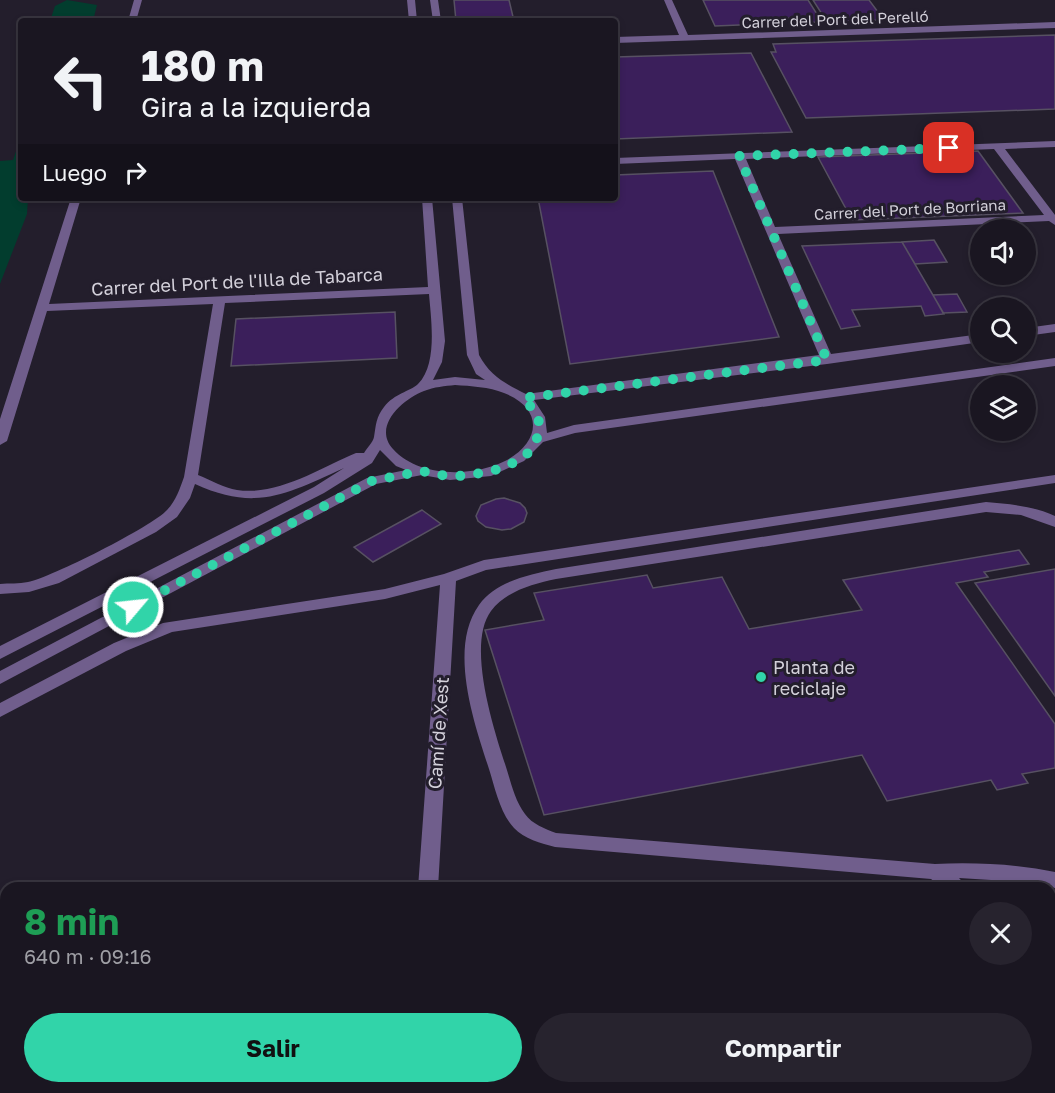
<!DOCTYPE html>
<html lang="es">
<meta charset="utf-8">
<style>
:root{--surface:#1a1621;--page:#27232e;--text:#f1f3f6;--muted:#9f9fa5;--line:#38353f;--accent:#31d4a9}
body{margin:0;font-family:"Golos Text",sans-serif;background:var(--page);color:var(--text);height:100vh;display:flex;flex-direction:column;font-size:22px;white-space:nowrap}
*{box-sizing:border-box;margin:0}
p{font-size:20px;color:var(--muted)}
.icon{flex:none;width:33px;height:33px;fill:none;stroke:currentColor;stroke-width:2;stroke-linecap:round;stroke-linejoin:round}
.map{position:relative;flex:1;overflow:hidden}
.side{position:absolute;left:0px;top:882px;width:1056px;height:212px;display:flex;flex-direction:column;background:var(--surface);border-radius:18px 18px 0 0;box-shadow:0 3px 9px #0003,0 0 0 2px var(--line)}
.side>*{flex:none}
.banner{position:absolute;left:18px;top:18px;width:600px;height:183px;border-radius:6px;box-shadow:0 3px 9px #0003,0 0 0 2px var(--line);background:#1a1621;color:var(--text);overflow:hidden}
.controls{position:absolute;left:970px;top:219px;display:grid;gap:12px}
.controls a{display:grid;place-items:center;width:66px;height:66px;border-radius:50%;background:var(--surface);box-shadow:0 3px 9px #0003,0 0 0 2px var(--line);font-size:30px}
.pin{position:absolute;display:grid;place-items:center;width:51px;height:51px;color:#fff;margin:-26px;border-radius:12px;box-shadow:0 3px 9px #0006}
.me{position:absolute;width:66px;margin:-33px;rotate:62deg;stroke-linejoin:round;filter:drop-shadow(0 0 4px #0008)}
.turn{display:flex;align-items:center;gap:21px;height:126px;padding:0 24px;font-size:27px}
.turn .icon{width:78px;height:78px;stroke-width:2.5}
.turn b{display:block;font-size:42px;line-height:51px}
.then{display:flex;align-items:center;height:57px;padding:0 24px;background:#0003;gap:12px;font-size:22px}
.round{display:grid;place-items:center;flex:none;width:63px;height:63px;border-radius:32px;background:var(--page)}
.overview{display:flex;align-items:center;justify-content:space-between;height:102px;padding:0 24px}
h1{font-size:36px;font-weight:700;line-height:45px;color:#1e9e55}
.primary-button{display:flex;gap:12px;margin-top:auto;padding:12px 24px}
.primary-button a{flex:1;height:69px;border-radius:36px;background:var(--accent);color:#111;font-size:24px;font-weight:700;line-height:69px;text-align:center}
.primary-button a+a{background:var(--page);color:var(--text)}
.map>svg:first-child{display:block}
.water{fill:#023d2e}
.building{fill:#3b1f5b;stroke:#575162;stroke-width:1.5}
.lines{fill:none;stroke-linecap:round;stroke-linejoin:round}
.minor{fill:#705e8c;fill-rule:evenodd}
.route{stroke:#31d4a9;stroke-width:10;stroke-dasharray:0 18}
.poi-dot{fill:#31d4a9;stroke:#231e2c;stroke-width:2}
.labels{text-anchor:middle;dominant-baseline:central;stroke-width:6;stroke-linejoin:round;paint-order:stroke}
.far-street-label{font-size:15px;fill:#d3d0da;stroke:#231e2c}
.street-label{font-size:18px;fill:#d3d0da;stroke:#231e2c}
.poi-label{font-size:18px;fill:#d3d0da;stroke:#231e2c;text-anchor:start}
</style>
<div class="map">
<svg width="1055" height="1093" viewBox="0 0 1055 1093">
<rect width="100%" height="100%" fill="#231e2c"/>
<!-- water -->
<path class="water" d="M67,0L97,5L93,21H50L55,6Z
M21,137V198H28L27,214L0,284V161L13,160Z"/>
<!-- building -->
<path class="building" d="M454,0H509L514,21H456Z
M703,0H808L822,22L793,23L790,18L763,19L765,24L715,26Z
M813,0H869L884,20L827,22Z
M1055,35V109L806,118L771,52H776L773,44Z
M751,53L792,132L615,139V57Z
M978,151L1023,213L852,220L818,157Z
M713,171L779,337L570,364L538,198H615V175Z
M934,240L947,262L915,264L902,242Z
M902,242L944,314L925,316L921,306L852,310L860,326L841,329L802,246Z
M957,294L967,312L943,313L933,295Z
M395,312L397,358L231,366L236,319Z
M504,498L520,503L525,508L527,513L524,522L511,529L502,530L486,527L478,521L476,516L481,505L496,499Z
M422,510L441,524L373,562L354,547Z
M1019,550L1029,564L984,572L988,577L956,583L1055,724V768L1022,774L1028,783L997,790L991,780L887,801L862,755L544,815L485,630L544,620L534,593L647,575L653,588L722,577L749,629L862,610L843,580Z
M1055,569V696L975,583Z
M1050,1036L1055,1037V1093H1004V1088H1050Z"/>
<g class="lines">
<!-- minor -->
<path class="minor" d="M134,0H142L136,21H128Z
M407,0H415L417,21H409Z
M430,0H438L441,21H433Z
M664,0H672L688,35L1055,22V28L615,43V37L679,35Z
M1055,141V147L1005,149L1055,215V225L1049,221L778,234L831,354L981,334V342L827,364L534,400L545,417L547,433L574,425L1055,358V366L575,433L543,442L524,461L491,476L450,480L422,475L376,484L0,684V671L367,478L406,470L396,466L380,450L372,463L324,493L0,659V646L314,487L344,468C287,494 256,512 195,484L190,498L177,517L156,532L59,583L29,592L0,594V584C9,583 19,584 28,582C50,578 153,526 167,510C176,501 180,488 184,477L213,304L47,311L7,441L0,445V419L71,198H81L49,304L428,287L422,198H432L445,341L442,362L433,380L455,377L485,380L476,374L467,355L452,198H462L479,355C490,376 506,384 526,394L819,355L735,159L615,164V158ZM994,149L1044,215L775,227L746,159ZM429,294C431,319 438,364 418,384C409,392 395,393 384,407C376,417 376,425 374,437C373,442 367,448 364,453H356C320,468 278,496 237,490C224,488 211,480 198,475L225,303ZM455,385C471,386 489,387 504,393C545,409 540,443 505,461C473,477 419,478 393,449C372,426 403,399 424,391C434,387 445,386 455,385Z
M1055,324V332L1026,336V328Z
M1055,475V483L486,570L456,581L438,888H418L440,585L385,599L172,632L126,651L0,717V703L114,643L163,623L385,589L444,574L484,560Z
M986,502C1010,504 1033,506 1055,516V527L1021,515L986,512L556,579C533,584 506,591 491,611C466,645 494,730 506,767C511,783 515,801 525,814C532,824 545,829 556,833L935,864C973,862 1017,864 1055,872V888C1031,883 1009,888 984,888L991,880L959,878L968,888H943L931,879L555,847C541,843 524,839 514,828C500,813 495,788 489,769C474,723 448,648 479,605C496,581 529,575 556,569Z
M1050,990L1055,991V1009L1050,1008Z
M406,1088H626L623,1093H407Z"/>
</g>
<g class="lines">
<!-- route -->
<path class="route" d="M133,607L372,481L422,471L439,475L464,476L492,471L508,466L528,453L540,433L538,415L523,398L827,360L739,156L949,148"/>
</g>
<!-- markers -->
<circle class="poi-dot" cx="761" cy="677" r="6"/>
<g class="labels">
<!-- far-street labels -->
<g class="far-street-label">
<text transform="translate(835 19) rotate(-2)">Carrer del Port del Perelló</text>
<text transform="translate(910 209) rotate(-3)">Carrer del Port de Borriana</text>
</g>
<!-- street labels -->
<g class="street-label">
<text transform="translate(237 281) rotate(-3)">Carrer del Port de l'Illa de Tabarca</text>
<text transform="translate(438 733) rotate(-86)">Camí de Xest</text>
</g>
<!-- poi labels -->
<g class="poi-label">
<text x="773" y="667">Planta de<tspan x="773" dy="21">reciclaje</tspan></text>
</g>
</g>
</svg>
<div class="controls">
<a><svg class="icon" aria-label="sound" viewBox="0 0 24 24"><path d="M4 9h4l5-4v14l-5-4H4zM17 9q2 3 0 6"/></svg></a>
<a><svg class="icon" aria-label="search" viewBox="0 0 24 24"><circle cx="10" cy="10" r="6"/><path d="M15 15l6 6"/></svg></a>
<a><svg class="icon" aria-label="layers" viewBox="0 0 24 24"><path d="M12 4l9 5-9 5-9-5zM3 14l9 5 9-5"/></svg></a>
</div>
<div class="pin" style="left:949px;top:148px;background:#d93025"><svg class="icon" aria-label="arrive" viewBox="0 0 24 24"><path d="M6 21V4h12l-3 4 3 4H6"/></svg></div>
<svg class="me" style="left:133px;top:607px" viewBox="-20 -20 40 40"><circle r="17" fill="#31d4a9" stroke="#fff" stroke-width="3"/><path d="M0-11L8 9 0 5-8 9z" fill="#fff"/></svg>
<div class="banner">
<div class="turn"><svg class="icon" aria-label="left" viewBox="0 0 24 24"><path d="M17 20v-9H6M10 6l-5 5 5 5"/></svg><div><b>180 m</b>Gira a la izquierda</div></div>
<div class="then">Luego<svg class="icon" aria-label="right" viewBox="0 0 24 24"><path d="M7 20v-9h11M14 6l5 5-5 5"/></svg></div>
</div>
<section class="side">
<div class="overview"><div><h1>8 min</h1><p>640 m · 09:16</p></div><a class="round"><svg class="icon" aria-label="close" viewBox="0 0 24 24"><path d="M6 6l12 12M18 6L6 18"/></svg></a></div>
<div class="primary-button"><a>Salir</a><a>Compartir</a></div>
</section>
</div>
